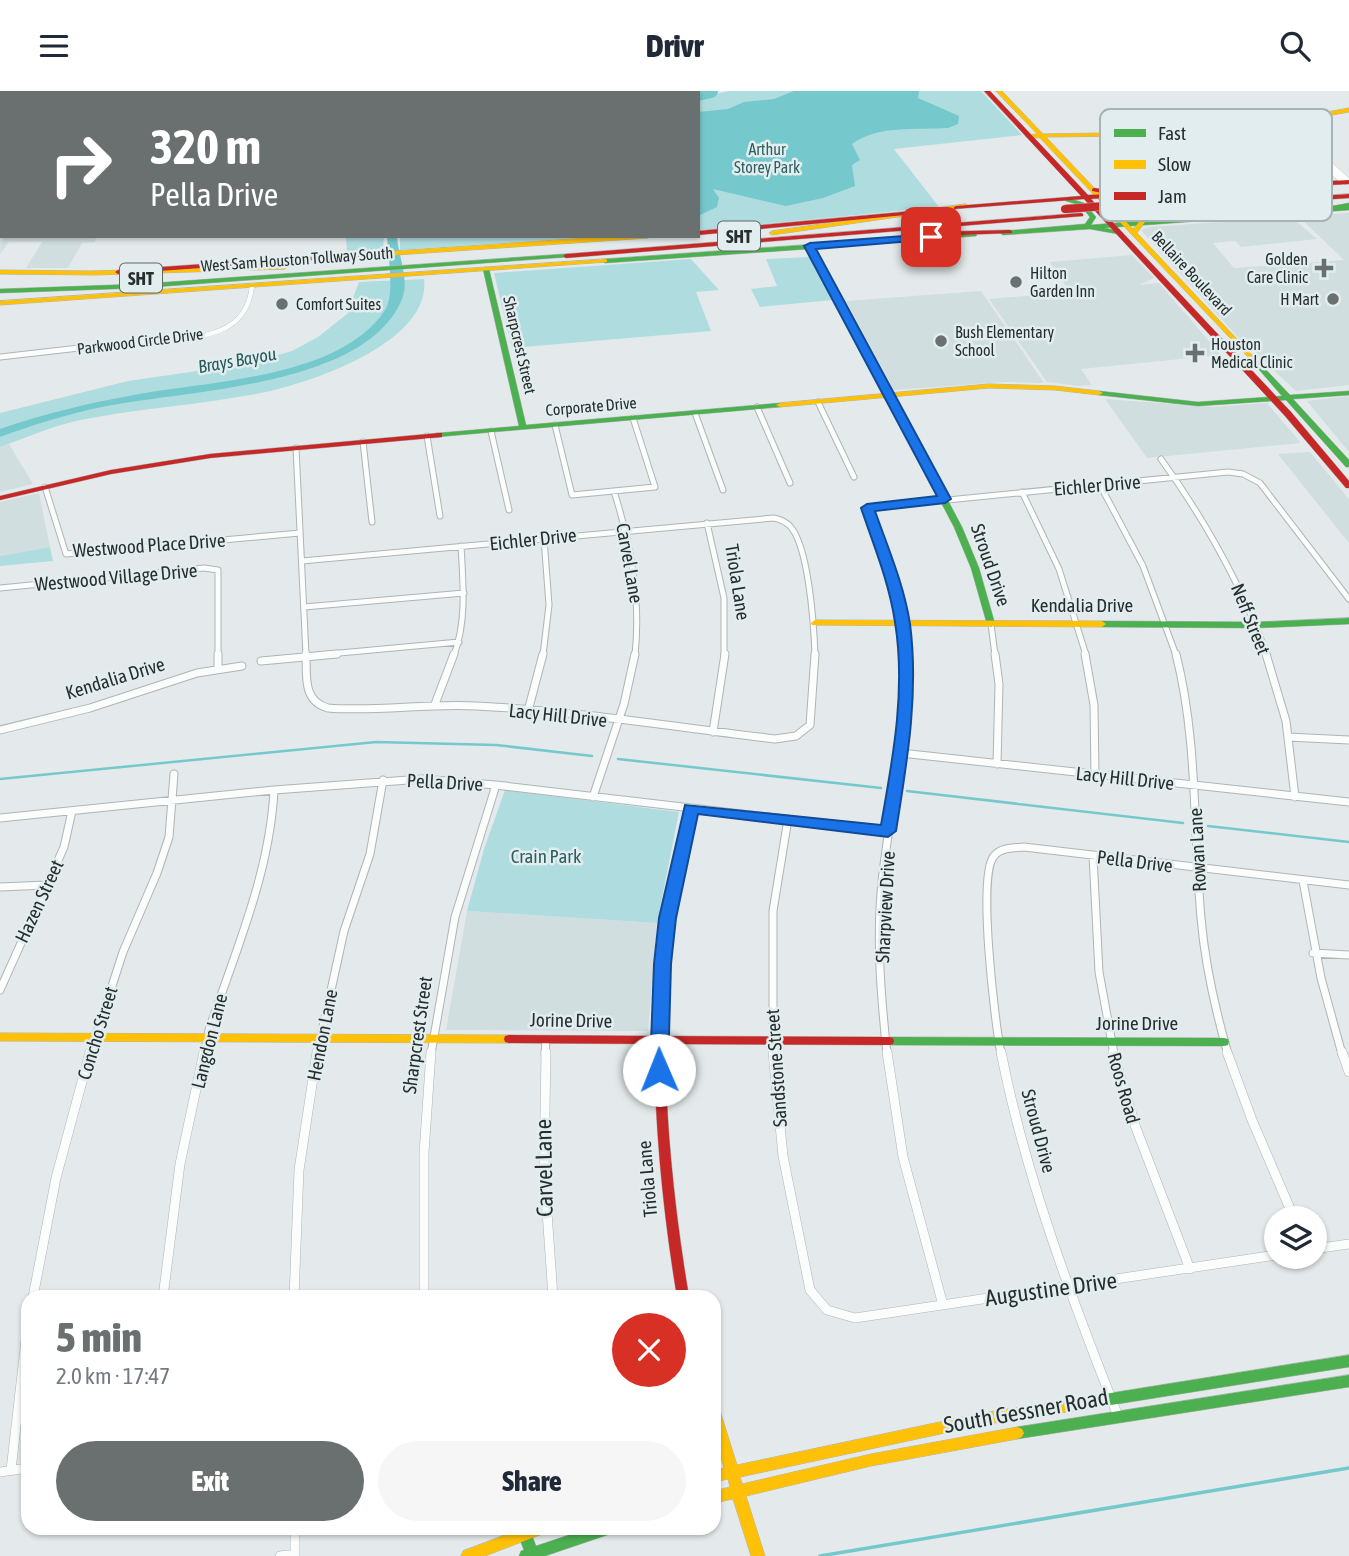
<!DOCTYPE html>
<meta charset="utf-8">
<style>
:root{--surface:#fff;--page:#f6f6f7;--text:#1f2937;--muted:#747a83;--accent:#6a6f70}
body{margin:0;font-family:"Asap Condensed",sans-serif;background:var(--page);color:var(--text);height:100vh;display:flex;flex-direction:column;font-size:26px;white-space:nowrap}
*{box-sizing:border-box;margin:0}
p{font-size:23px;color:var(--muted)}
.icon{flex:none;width:38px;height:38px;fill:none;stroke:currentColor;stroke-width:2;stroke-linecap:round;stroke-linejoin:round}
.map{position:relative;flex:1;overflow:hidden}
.details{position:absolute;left:21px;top:1199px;width:700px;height:245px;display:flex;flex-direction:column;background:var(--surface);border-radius:21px;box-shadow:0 2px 5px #0004}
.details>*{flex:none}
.banner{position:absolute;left:0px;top:0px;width:700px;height:147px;box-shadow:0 2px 5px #0004;background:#6a6f70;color:#fff;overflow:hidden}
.controls{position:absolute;left:1264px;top:1115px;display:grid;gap:14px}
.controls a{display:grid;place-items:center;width:63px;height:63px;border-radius:50%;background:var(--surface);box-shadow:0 2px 5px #0004;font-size:35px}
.pin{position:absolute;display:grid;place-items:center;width:60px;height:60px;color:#fff;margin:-30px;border-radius:14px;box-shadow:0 4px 10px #0006}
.me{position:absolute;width:77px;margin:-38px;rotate:359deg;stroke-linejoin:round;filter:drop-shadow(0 0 5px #0008)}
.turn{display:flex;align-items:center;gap:24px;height:147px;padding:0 35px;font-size:32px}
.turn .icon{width:91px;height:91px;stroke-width:2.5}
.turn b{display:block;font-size:49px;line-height:60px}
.round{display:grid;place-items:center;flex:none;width:74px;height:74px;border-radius:37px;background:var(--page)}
.head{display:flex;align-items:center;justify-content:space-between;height:119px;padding:0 35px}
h1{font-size:42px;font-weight:800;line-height:52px;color:var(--accent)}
.primary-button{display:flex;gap:14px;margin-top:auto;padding:14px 35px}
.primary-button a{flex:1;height:80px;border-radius:42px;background:var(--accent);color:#fff;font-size:28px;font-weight:800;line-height:80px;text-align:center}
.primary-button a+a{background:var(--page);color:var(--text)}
header{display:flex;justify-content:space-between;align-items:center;height:91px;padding:0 35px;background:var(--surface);font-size:32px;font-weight:800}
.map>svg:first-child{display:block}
.built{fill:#d0dedf}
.green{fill:#afdddf}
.water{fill:#75c8cc}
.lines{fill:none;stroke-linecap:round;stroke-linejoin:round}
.stream-far1{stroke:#75c8cc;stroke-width:2.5}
.stream{stroke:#75c8cc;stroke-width:3.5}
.river{stroke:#75c8cc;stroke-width:14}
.street-far3-casing{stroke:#afb4b4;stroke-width:5}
.street-far2-casing{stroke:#afb4b4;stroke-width:7}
.street-far1-casing{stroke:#afb4b4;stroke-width:9}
.street-casing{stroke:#afb4b4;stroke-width:10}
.fast-casing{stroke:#afb4b4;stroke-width:1}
.slow-casing{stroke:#afb4b4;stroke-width:1}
.jam-casing{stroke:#afb4b4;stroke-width:1}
.street-far3{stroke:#fbfcfc;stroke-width:4.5}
.street-far2{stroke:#fbfcfc;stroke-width:5}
.street-far1{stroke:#fbfcfc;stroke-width:7}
.street{stroke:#fbfcfc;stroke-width:9}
.fast{fill:#4caf50;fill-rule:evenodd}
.slow{fill:#ffc107;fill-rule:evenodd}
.jam{fill:#c62828;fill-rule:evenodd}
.jam-bridge-casing{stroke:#afb4b4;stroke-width:9;stroke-linecap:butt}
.jam-bridge{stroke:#c62828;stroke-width:8}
.route{fill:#1a73e8;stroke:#114b97;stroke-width:2}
.poi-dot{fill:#6a6f70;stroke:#e1edee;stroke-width:2.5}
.labels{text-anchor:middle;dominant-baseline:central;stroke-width:5;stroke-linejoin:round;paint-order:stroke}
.far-park-label{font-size:16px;fill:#2f5f62;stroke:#e1edee}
.far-street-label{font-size:16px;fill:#282d2d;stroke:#e1edee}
.far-poi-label{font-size:16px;fill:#282d2d;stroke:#e1edee;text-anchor:start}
.shield{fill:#e1edee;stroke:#606767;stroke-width:2}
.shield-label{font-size:18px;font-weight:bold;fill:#282d2d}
.far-water-label{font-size:18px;font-style:italic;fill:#27585b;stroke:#e1edee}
.street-label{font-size:19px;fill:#282d2d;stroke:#e1edee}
.park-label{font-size:19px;fill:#2f5f62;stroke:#e1edee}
.near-street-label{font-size:23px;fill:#282d2d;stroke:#e1edee}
.key{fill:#e1edee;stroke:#aab3b4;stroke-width:2}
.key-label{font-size:19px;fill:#282d2d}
</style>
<header><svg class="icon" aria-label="menu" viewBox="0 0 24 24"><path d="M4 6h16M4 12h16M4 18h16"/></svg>Drivr<svg class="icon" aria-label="search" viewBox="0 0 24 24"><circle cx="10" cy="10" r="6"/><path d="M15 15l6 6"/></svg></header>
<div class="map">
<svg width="1349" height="1465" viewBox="0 0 1349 1465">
<rect width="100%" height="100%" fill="#e4eaeb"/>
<!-- built -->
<path class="built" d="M2,81V145H96L95,151L82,152L68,177H26L42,151H9L0,163Z
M1349,122V294L1296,300L1236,244L1141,139L1150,136L1291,126L1317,148L1241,156L1235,150L1213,152L1234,177L1344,169L1298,125Z
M1132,164L1154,187L1139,194L1159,192L1221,264L1081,278L1092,294L1079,295L1047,291L989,208L1070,201L1050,171Z
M981,200L1044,292L1003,291L894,299L846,210Z
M1349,305V361L1307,310Z
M1105,308L1213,316L1267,312L1301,352L1147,367Z
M9,353L33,393L0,401V356Z
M1310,361L1349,408V452L1278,363Z
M39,402L50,456L0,465V411Z
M467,820L657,832L648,940L446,939Z"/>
<!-- green -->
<path class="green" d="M729,0H981L1022,44L894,58L939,116L698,139V7Z
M346,145H384L383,160L347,163Z
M400,145H606L400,159Z
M811,166L832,209L760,216L751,198L777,195L766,168Z
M691,168L719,199L696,201L711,240L512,257L494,182Z
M424,188C432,251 311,292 261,302C200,314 137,317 76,330C50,336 25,347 0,356V322L128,290L245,273L292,260L318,246L347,223L359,191Z
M50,456L53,470L0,475V465Z
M505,699L679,721L657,832L467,820L484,758Z"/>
<!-- water -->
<path class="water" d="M168,0H643V1L168,2Z
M794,0H919L918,7L959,25L958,33L948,37C917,39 877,34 852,53L860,69L852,74L855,95L823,107L786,115L713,98L719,107L717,116L698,125V21L728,18L744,11L774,8Z
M387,145H397C398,165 410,189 402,208C366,297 183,299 102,316C67,323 33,334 0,346V338C43,323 89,312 134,304C207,290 340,288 385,219C395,205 388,163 387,145Z"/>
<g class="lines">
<!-- stream-far1 -->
<path class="stream-far1" d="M618,668L881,697
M0,688L376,651L496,654L592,665
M907,700L1183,732
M1208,735L1349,751"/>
<!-- stream -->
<path class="stream" d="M820,1465L1349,1377"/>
<!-- river -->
<path class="river" d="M698,3L711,0"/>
<defs>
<path id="street-far3" d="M1273,33L1296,47L1343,91
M1292,39L1349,90
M142,250C186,245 246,253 252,195"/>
<path id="street-far2" d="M0,266L158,248
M818,311L854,386
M757,316L790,392
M695,322L723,399
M555,334L572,404L655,396L633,327
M491,340L509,419
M427,345L440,425
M363,351L372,431
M296,357L306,564
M1161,368C1205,429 1241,493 1267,564
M1100,394L1143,475L1176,564
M45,396L66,463L300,442
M614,400C631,455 641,507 635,564
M1022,401L1059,478L1086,564
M707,432L724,507V564
M302,470L774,427C779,428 784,430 789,434C809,453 814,537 815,564
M0,497L204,477L218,479V564
M304,516L464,502
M991,533L995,564
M318,564L459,551
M454,564C467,530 463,491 461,455
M543,564L549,514L544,447
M904,564L896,507L867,417L1228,381L1243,383L1260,392L1349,508"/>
<path id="street-far1" d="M218,563V577
M306,563C307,584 302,610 328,617C377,621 427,612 477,615C577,620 676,636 775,648L796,645L810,634L815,563
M995,563L999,593L997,673
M1085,563L1094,614L1095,684
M1176,563C1198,650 1193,738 1201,827C1205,873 1215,918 1228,963
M1266,563L1286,630L1295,706
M261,570L337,563
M435,613L454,563
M528,620L543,563
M0,639L90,617L197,582L242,575
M713,641L725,563
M1288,646L1349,649
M901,662L1349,711
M593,706L624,613L635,563
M0,727L274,699L422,688L496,694L888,740
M1093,765L1099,881L1114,963
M1303,790L1321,887L1342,963
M0,796L47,794
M1313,862L1349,864
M0,899L64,756L72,720
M90,963L123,861L157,782L169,746L174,683
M204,963L209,939C235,861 270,782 274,699
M317,963L344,840L370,763L383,689
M431,963L455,826L496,694
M545,963L546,949
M773,963V820L788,728
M887,963C881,906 876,848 882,791C890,715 909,640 904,563
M1001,963C995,932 977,784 994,765C1001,756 1014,757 1024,756L1349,794"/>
<path id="street" d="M546,961L544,1078L553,1206
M773,961L783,1065L810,1199L827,1219L855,1227L1276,1164
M887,961L903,1066L943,1214
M1001,961C1026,1087 1071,1206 1118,1325
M1113,961L1136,1037L1190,1178
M1227,961L1252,1029L1294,1127
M1342,961L1349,981
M1314,1158L1349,1153
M33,1206L56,1087L90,961
M163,1206L180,1073L204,961
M294,1206L299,1079L317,961
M424,1206V1062L431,961
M11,1379L28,1231
M0,1381L28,1377
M295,1437V1465
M280,1465L295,1463"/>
<path id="fast" d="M1068,107L1084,112L1096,126L1091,134L1138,130L1125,126L1111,110L1114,108L1129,124L1142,128V130L1321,117L1349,112V119L1104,137L1120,140V142L1118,143L1090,138L1003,144L1000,142L1003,140L1085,133L1090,126L1080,114L1066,110L1065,109Z
M974,142L977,144L976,145L814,157L962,436L979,477L995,533L991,536L987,533L971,477L954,436L808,158L605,172L602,170L605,168Z
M566,163L568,164V166L140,197L0,202V198L140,193Z
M486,176L489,178L526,334L780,312L784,314L780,316L436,346V342H439L519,335L483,178Z
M1251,264L1253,265L1290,304L1349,300V304L1293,308L1349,369V376H1346L1286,309L1198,315L1099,304L1095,302L1099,300L1198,311L1282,305L1249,267V265Z
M1349,527V533L1256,537L1102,536L1098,533L1102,530L1256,531Z
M889,946L1224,947L1228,948L1229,951L1228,954L1224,955L889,954L885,953L884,950L885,947Z
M1349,1264V1276L1086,1318L1081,1316L1080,1312L1081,1308L1086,1306Z
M1349,1284V1296L1017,1348L1012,1346L1010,1342L1012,1338L1017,1336Z
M519,1437H529L536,1455L590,1437H615L613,1442L545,1465H519L521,1460L524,1459L517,1441Z"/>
<path id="slow" d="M996,0H1002L1043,43L1222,40L1349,17V21L1222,44L1046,46L1133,138L1140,130H1144L1145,131L1137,142L1253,265V267H1249L1040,47L1026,46V44L1037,43Z
M966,113L969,115L968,116L772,144L769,142L772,140Z
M616,145H651L648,147L381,165L378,163L381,161Z
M605,168L607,169V171L0,214V210Z
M283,175L286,177L285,178L96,184L0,183V179L90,180Z
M989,293L1055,295L1099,300L1103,302L1099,304L1055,299L989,297L780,316L776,314L780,312Z
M815,529L1102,530L1106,533L1102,536L812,534L811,532Z
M0,942L509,944L513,945L514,948L513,951L509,952L0,950Z
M1086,1306L1091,1308L1092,1312L1091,1316L1086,1318L982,1334L740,1386L742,1393L871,1363L1017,1336L1022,1338L1024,1342L1022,1346L1017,1348L871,1375L746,1405L765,1465H751L733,1408L714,1412V1400L730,1396L728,1388L714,1391V1379L724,1377L714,1344V1317L719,1319L721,1323L737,1374L982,1322Z
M524,1437H547L545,1442L485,1465H461L463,1460Z"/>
<path id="jam" d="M984,0H990L1088,104L1107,103L1092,100V98L1094,97L1123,101L1349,89V93L1149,103L1091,108L1291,321L1349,390V397H1346L1285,325L1084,108L954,118V116L956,115L1081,105Z
M1349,103V107L1134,122L1131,120L1134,118Z
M924,119L926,120V122L698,144V140Z
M1081,122L1083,123V125L566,167L563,165L566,163Z
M1010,139L1012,140V142L931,145L928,143L931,141Z
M381,161L384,163L383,164L118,183L115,181L118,179Z
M439,342H442V346L210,367L111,383L0,409V405L111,379L210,363Z
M691,715L696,718L677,801L670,852L665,945L889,946L893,947L894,950L893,953L889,954L665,953C666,1038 675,1122 689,1206H677C663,1122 655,1038 654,953L509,952L505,951L504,948L505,945L509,944L654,945L660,852L667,801L686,718Z"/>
</defs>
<!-- street-far3 casing -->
<use href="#street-far3" class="street-far3-casing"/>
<!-- street-far2 casing -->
<use href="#street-far2" class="street-far2-casing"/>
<!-- street-far1 casing -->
<use href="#street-far1" class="street-far1-casing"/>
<!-- street casing -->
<use href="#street" class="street-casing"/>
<!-- fast casing -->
<use href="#fast" class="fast-casing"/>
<!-- slow casing -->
<use href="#slow" class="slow-casing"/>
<!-- jam casing -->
<use href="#jam" class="jam-casing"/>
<!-- street-far3 -->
<use href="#street-far3" class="street-far3"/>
<!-- street-far2 -->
<use href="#street-far2" class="street-far2"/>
<!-- street-far1 -->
<use href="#street-far1" class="street-far1"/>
<!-- street -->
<use href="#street" class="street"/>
<!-- fast -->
<use href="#fast" class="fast"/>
<!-- slow -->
<use href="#slow" class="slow"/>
<!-- jam -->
<use href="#jam" class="jam"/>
<defs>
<path id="jam-bridge" d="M1065,118L1134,113"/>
</defs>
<!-- jam-bridge casing -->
<use href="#jam-bridge" class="jam-bridge-casing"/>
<!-- jam-bridge -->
<use href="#jam-bridge" class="jam-bridge"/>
</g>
<!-- route -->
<path class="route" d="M931,143L935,144V148L816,158L951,408L945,412L875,420C888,457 904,494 910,533C919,602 907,671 896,740L888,746L698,723L676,827L671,873L668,979L666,984H653L650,979L654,873L659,827L685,714L881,734C893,667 906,598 895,531C889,491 874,455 861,417L867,413L937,405L804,155L810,152Z"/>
<!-- markers -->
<g class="poi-dot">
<path d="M1320.5 166.5h7v7h7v7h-7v7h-7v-7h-7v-7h7z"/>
<circle cx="1016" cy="191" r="7"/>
<circle cx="1333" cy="208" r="7"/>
<circle cx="282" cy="213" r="7"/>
<circle cx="941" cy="250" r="7"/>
<path d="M1191.5 251.5h7v7h7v7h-7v7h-7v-7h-7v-7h7z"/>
</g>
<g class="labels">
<!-- far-park labels -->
<g class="far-park-label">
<text x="767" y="58">Arthur<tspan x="767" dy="18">Storey Park</tspan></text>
</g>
<!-- far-street labels -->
<g class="far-street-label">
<text transform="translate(297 168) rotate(-4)">West Sam Houston Tollway South</text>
<text transform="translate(1192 182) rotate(47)">Bellaire Boulevard</text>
<text transform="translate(140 250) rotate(-7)">Parkwood Circle Drive</text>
<text transform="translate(520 254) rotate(77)">Sharpcrest Street</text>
<text transform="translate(591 315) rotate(-5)">Corporate Drive</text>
</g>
<!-- far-poi labels -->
<g class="far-poi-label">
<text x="1308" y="168" text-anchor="end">Golden<tspan x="1308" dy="18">Care Clinic</tspan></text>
<text x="1030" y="182">Hilton<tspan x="1030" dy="18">Garden Inn</tspan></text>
<text x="1319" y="208" text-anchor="end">H Mart</text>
<text x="296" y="213">Comfort Suites</text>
<text x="955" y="241">Bush Elementary<tspan x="955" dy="18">School</tspan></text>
<text x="1211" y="253">Houston<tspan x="1211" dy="18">Medical Clinic</tspan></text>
</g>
<!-- shield labels -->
<g class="shield">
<rect x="718" y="130.5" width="42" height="29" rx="5"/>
<rect x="120" y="172.5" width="42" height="29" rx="5"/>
</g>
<g class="shield-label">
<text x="739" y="145">SHT</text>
<text x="141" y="187">SHT</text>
</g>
<!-- far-water labels -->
<g class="far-water-label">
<text transform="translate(237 269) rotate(-10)">Brays Bayou</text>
</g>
<!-- street labels -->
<g class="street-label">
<text transform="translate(1097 394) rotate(-5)">Eichler Drive</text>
<text transform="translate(533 448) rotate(-6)">Eichler Drive</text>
<text transform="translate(149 454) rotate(-4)">Westwood Place Drive</text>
<text transform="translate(630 472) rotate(80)">Carvel Lane</text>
<text transform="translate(991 474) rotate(71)">Stroud Drive</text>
<text transform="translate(116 486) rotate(-5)">Westwood Village Drive</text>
<text transform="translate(738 491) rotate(81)">Triola Lane</text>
<text x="1082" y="514">Kendalia Drive</text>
<text transform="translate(1251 528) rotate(68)">Neff Street</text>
<text transform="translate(115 587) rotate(-17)">Kendalia Drive</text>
<text transform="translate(558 624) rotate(6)">Lacy Hill Drive</text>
<text transform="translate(1125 687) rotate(6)">Lacy Hill Drive</text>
<text transform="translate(445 691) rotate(3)">Pella Drive</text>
<text transform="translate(1197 759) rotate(-93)">Rowan Lane</text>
<text transform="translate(1135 770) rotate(7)">Pella Drive</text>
<text transform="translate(39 810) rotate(-65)">Hazen Street</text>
<text transform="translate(885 816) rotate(-87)">Sharpview Drive</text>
<text transform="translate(571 929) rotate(1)">Jorine Drive</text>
<text x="1137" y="932">Jorine Drive</text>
<text transform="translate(97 942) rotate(-73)">Concho Street</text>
<text transform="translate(322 944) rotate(-79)">Hendon Lane</text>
<text transform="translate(417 944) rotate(-82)">Sharpcrest Street</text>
<text transform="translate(209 950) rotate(-76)">Langdon Lane</text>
<text transform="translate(776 977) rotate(-94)">Sandstone Street</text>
<text transform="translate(1124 997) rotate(74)">Roos Road</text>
<text transform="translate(1039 1040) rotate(75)">Stroud Drive</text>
<text transform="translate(647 1088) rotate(-95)">Triola Lane</text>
</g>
<!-- park labels -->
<g class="park-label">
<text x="546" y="765">Crain Park</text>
</g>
<!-- near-street labels -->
<g class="near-street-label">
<text transform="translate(544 1077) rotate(-91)">Carvel Lane</text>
<text transform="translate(1051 1198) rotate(-8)">Augustine Drive</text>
<text transform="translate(1026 1320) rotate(-10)">South Gessner Road</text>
</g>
</g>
<!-- legend -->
<rect x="1100" y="18" width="232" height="112" rx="10" class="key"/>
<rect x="1114" y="38" width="32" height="8" fill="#4caf50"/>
<rect x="1114" y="69" width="32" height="9" fill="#ffc107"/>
<rect x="1114" y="101" width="32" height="8" fill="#c62828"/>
<g class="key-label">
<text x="1158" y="49">Fast</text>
<text x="1158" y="80">Slow</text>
<text x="1158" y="112">Jam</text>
</g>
</svg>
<div class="controls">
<a><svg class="icon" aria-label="layers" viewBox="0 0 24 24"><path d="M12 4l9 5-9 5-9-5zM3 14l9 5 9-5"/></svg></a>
</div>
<div class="pin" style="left:931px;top:146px;background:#d93025"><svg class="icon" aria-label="arrive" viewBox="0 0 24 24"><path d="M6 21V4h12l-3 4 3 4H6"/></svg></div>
<svg class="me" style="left:659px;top:979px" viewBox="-20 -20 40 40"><circle r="19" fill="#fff"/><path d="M0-13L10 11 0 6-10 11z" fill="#1a73e8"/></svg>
<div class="banner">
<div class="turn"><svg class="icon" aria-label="right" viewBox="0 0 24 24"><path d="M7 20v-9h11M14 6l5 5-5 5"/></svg><div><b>320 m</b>Pella Drive</div></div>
</div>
<section class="details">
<div class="head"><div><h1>5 min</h1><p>2.0 km · 17:47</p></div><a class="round" style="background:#d93025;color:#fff"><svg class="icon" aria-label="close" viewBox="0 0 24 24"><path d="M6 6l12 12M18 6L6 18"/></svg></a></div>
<div class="primary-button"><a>Exit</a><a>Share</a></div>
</section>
</div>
